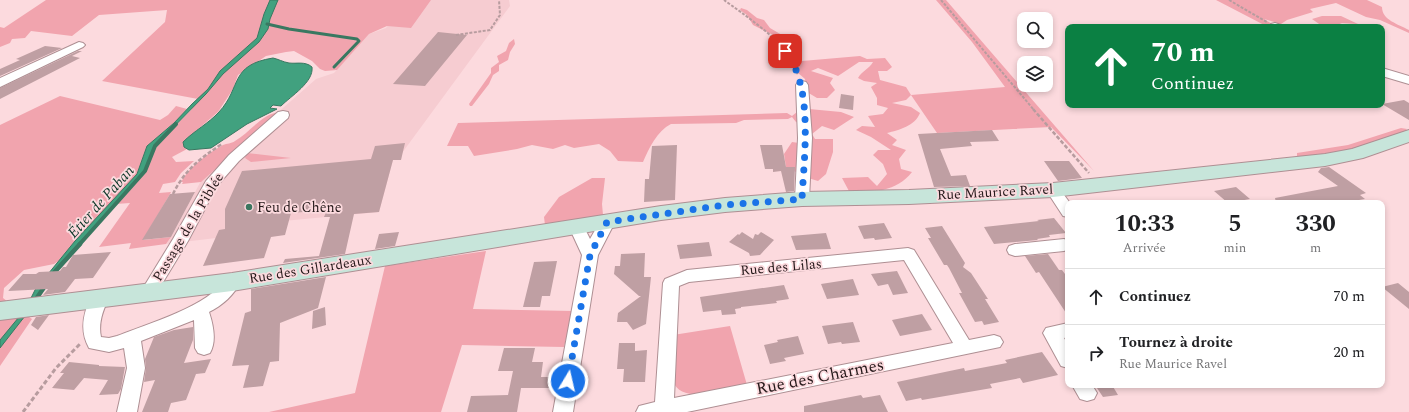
<!DOCTYPE html>
<html lang="fr">
<meta charset="utf-8">
<style>
:root{--surface:#fff;--page:#f2f2f2;--text:#202124;--muted:#757577;--line:#e0e0e0}
body{margin:0;font-family:Spectral,serif;background:var(--page);color:var(--text);height:100vh;display:flex;flex-direction:column;font-size:15px;white-space:nowrap}
*{box-sizing:border-box;margin:0}
p{font-size:13px;color:var(--muted)}
.icon{flex:none;width:22px;height:22px;fill:none;stroke:currentColor;stroke-width:2;stroke-linecap:round;stroke-linejoin:round}
.map{position:relative;flex:1;overflow:hidden}
.side{position:absolute;left:1065px;top:200px;width:320px;height:188px;display:flex;flex-direction:column;background:var(--surface);border-radius:8px;box-shadow:0 2px 6px #0003}
.side>*{flex:none}
.banner{position:absolute;left:1065px;top:24px;width:320px;height:84px;border-radius:8px;box-shadow:0 2px 6px #0003;background:#0b8043;color:#fff;overflow:hidden}
.controls{position:absolute;left:1017px;top:12px;display:grid;gap:8px}
.controls a{display:grid;place-items:center;width:36px;height:36px;border-radius:8px;background:var(--surface);box-shadow:0 2px 6px #0003;font-size:20px}
.pin{position:absolute;display:grid;place-items:center;width:34px;height:34px;color:#fff;margin:-17px;border-radius:8px;box-shadow:0 2px 6px #0006}
.me{position:absolute;width:44px;margin:-22px;rotate:9deg;stroke-linejoin:round;filter:drop-shadow(0 0 3px #0008)}
.turn{display:flex;align-items:center;gap:14px;height:84px;padding:0 20px;font-size:18px}
.turn .icon{width:52px;height:52px;stroke-width:2.5}
.turn b{display:block;font-size:28px;line-height:34px}
.eta{display:flex;justify-content:space-evenly;align-items:center;height:68px;text-align:center}
.eta b{font-size:24px;font-weight:700;line-height:28px}
ul{padding:0;list-style:none}
li{display:flex;align-items:center;gap:12px;height:56px;padding:0 20px;border-top:1px solid var(--line)}
li div{flex:1}
li b{display:block;font-size:15px}
li em{font-style:normal}
.map>svg:first-child{display:block}
.built{fill:#f6ccd1}
.green{fill:#f1a4ae}
.water{fill:#41a17f;stroke:#397861}
.lines{fill:none;stroke-linecap:round;stroke-linejoin:round}
.stream-far2{stroke:#397861;stroke-width:3}
.stream-far1{stroke:#397861;stroke-width:4}
.stream{stroke:#397861;stroke-width:4.5}
.building{fill:#bf9fa3}
.street-casing{stroke:#ae8f93;stroke-width:2}
.secondary-casing{stroke:#ae8f93;stroke-width:2}
.path-far2{stroke:#b79c9f;stroke-width:2;stroke-dasharray:3 1.5;stroke-linecap:butt}
.path-far1{stroke:#b79c9f;stroke-width:2.5;stroke-dasharray:4 2;stroke-linecap:butt}
.path{stroke:#b79c9f;stroke-width:3;stroke-dasharray:4.5 2.5;stroke-linecap:butt}
.street{fill:#fff;fill-rule:evenodd}
.secondary{fill:#c7e5da;fill-rule:evenodd}
.route{stroke:#1a73e8;stroke-width:7;stroke-dasharray:0 12.6}
.poi-dot{fill:#3b7660;stroke:#fcdade;stroke-width:1.5}
.labels{text-anchor:middle;dominant-baseline:central;stroke-width:3.5;stroke-linejoin:round;paint-order:stroke}
.street-label{font-size:14px;fill:#25191a;stroke:#fcdade}
.poi-label{font-size:14px;fill:#25191a;stroke:#fcdade;text-anchor:start}
.water-label{font-size:15px;font-style:italic;fill:#093526;stroke:#fcdade}
.near-street-label{font-size:17px;fill:#25191a;stroke:#fcdade}
</style>
<div class="map">
<svg width="1409" height="412" viewBox="0 0 1409 412">
<rect width="100%" height="100%" fill="#fcdade"/>
<!-- built -->
<path class="built" d="M405,0H509L510,6L402,153L401,160H393L379,212L262,223L258,233L166,244L171,237L202,179L316,79L334,73L369,34L386,28Z"/>
<!-- green -->
<path class="green" d="M46,0H431L411,28L387,26L369,34L337,70L325,71L320,69L312,61L294,51L286,52L266,56L238,75L233,89L218,112L183,142L184,147L187,149L172,157L176,162L194,161L181,173L175,182L163,184L159,193L171,192L170,194L143,240L171,237L166,244L129,249L131,243L99,247L130,203L116,204L145,171L155,146L191,110L198,99L102,81L165,22L167,10L99,15L72,36L31,31L25,38L12,39L10,43L0,47V27L4,28Z
M936,0H946L1094,171L1051,127L937,133L911,95L906,100L892,103L911,107L920,113C915,126 899,130 887,133L897,140L892,145L906,150L899,159L901,169L912,172C897,192 872,192 850,193L842,178L868,177L877,186L887,174L883,164L873,155L878,150H891L871,137L856,130L862,126L875,127L868,116L883,114L888,108L877,105V98L871,87L877,83L864,81L858,78C862,71 869,69 873,62H859L838,76L818,68L811,71L833,78L830,83L835,90L827,98H817L807,92L805,79L797,72L794,55L780,40L771,34L753,25L747,15L740,10L741,8L747,10L757,18L764,20L770,28L787,38L797,51L799,60L802,61L860,56L867,59L885,58L892,67L887,71H878L880,80L906,87L911,95L1005,87L972,42Z
M1216,0H1367L1382,7C1382,20 1398,24 1409,30V33L1380,20L1366,17L1336,3L1310,9L1313,12L1287,20L1281,24L1264,19L1277,27H1268Z
M1322,16H1341L1358,24L1342,23L1332,27L1322,26L1312,19Z
M514,39L515,44L510,52L508,60L499,65V71L493,75L489,84L472,106H470L469,104L491,73V68L499,62L497,56L506,51L509,43Z
M60,96L160,120L168,115L176,106L187,109L174,123L147,146L137,174L66,259L60,260L54,264L24,270L4,288L3,298L12,305L0,306V125Z
M809,109L841,112L854,117L834,130L822,126L812,134L815,139H833V152L826,174L818,181L808,178L786,167L784,154L792,142L799,143L804,125L796,122L792,117L788,119L744,120L736,123L671,124C657,131 649,148 643,162L618,161L610,151L599,144L574,148L565,145L553,149L532,145L517,149L474,156L468,146H447L458,123L787,113L792,116L797,112Z
M279,112L201,182L182,184L183,182H181C190,166 207,154 223,145C227,143 231,144 235,141C249,133 262,114 279,112Z
M1401,128L1407,129L1402,134C1375,143 1325,164 1297,156V153L1348,145Z
M247,153L291,158L251,162L245,158Z
M592,178H605L602,204L603,215L545,225L544,217L559,197Z
M486,251L473,309L573,311L564,347L462,345L441,412H269L355,393L385,266Z
M26,315L32,319L0,366V319Z
M730,326L747,385C729,389 681,406 673,381C670,372 673,345 673,335Z"/>
<!-- water -->
<path class="water" d="M270,0H278L270,19L268,29L259,42L223,74L206,94L155,146L145,171L55,269L36,299L30,300L35,290L75,241L137,174L147,146L174,123L192,104L208,89L220,71L257,38L264,14Z
M273,58C278,59 283,62 289,63C297,64 305,61 312,67C314,82 291,96 281,106L273,105L270,108L277,109L247,124L211,148L189,150L184,147L183,142C194,131 209,123 219,112C242,87 229,65 273,58Z
M25,316L0,348V340L19,317Z"/>
<g class="lines">
<!-- stream-far2 -->
<path class="stream-far2" d="M267,24L289,29L357,39L359,41L334,67"/>
<!-- stream-far1 -->
<path class="stream-far1" d="M79,245L145,171L155,146L176,124"/>
<!-- stream -->
<path class="stream" d="M52,275L80,244
M34,302L45,286"/>
</g>
<!-- building -->
<path class="building" d="M438,32L467,35L425,86L393,84Z
M45,46L62,48L0,76V69L20,60L16,59Z
M78,51H82L72,56L80,58L0,99V88Z
M841,94L854,96L853,110L839,108Z
M1404,100L1409,103V120L1382,104Z
M992,130L999,141L970,142L972,146L940,149L951,176L966,175L970,186L934,187L918,134Z
M405,143L401,160H393L379,212L354,214L345,254L283,263L285,259L319,256L330,217H324L327,210L291,213L285,235L271,237L264,258L203,266L219,230L225,229V209L242,171L371,159L375,146Z
M677,145L675,200L644,202L645,179H649L652,146Z
M760,145H782L786,167H795L794,191L786,192L781,171L773,172V169H765Z
M1044,161H1069L1082,178L1058,181Z
M1329,167L1366,193L1360,195L1365,199L1341,203H1276L1275,198L1338,186L1318,172L1321,168Z
M1236,187L1250,199L1228,203L1214,191Z
M195,192L171,237L142,240L170,194Z
M1054,218L1066,233L1049,235L1050,237L1037,239L1038,240L994,244L984,227L1039,221L1037,220Z
M884,223L892,238L875,240L874,238L864,239L858,226Z
M942,226L965,263L963,267L971,273L988,299H985L999,322L984,325L982,321L975,322L959,293H962L949,268L947,265H944L928,238H931L925,228Z
M399,232L395,246L375,249L379,234Z
M742,232L753,239L755,234L758,235L761,232L774,240L760,255L750,256L749,253L729,242L738,234L739,235Z
M826,233L831,249L796,250L791,236Z
M709,242L712,256L680,259L677,245Z
M111,252L93,278L75,279L65,292L43,295L48,289L8,291L23,274H36L39,272L60,271L63,267H66L73,255Z
M645,253L644,277H651L646,324L633,330L627,322H617L618,313L641,296H639L614,274L615,266H620L621,254Z
M1048,254L1059,270H1062L1068,278V316L1039,272L1036,273L1025,256Z
M557,261L550,296H542L540,307H523L534,262Z
M897,271L908,293L893,295L888,284L878,286L871,274Z
M326,277L318,308L280,323L279,361L270,362L263,386L243,388L249,365L232,366L245,313L251,311V289Z
M853,279L859,295L827,299L821,284Z
M1398,283L1409,292V309L1382,287Z
M784,285L789,299L776,301L777,303L741,307V308L735,309L736,314L722,315L721,310L703,312L700,297Z
M325,307L326,325L312,329L313,311Z
M922,314L932,330L900,336L892,320Z
M49,315L38,330L31,325L36,317Z
M853,322L860,342L842,344L841,342L828,344L822,326Z
M193,327V340L184,363L211,359L205,373L196,374L186,400L171,403L168,412H142L155,380L144,382L146,368L145,359L154,337L174,330Z
M798,336L804,354L784,358L786,361L770,364L764,345L778,342L777,340Z
M619,343H635V351L647,350L645,382H623L624,369H617Z
M504,348H535L532,362H543L541,377H556L554,388H521L517,412H467L471,396L508,395L513,371H498Z
M1042,352L1058,375L1023,383L1020,378L990,384L992,388L922,400L921,398L906,401L897,382L964,368L965,371L1007,363L1005,360Z
M69,362L99,365V366L125,367L121,389L118,394L99,395L108,380L84,378L74,390L52,388L64,373H60Z
M1095,385H1112L1118,395L1103,397Z
M861,395L863,398L880,395L888,412H804V406Z"/>
<g class="lines">
<defs>
<path id="street" d="M1275,23L1281,25L1282,27H1270L1271,24Z
M79,42L83,43L85,45L83,47L0,87V78Z
M1382,68L1409,76V84L1382,76Z
M802,81L806,82L808,85L812,138L809,199L807,202L802,204L797,202L795,199L798,138L796,85L798,82Z
M283,111L288,112L289,115L288,118L239,161L217,186L188,241L154,297L148,299L142,297L140,293L173,239L206,181L229,155L278,112Z
M1053,185L1058,187L1070,203H1068V217L1063,216L1046,190L1048,187Z
M607,217L612,218L615,222L598,255L573,412H553L582,255L569,227L572,223L577,222L582,223L590,239L602,218Z
M1064,239L1068,241V249L1064,251L1015,256L1009,254L1007,250L1009,246L1015,244Z
M908,248L914,250L969,340L994,335L1000,337L1003,342L1000,347L687,412H636L639,406L655,402L663,283L665,279L687,270ZM904,260L953,343L674,398L679,286L689,282Z
M232,276L238,278L240,282C234,295 223,305 209,312C213,324 217,341 210,353L204,355L198,353L195,348L194,320L141,341L145,368L137,412H117L127,368L124,348L109,352L89,348C79,330 83,312 93,294L99,293L105,294L108,299C103,311 98,323 101,337L109,338L117,336C147,324 210,306 226,278Z
M1068,323V337L1064,338L1068,345V368L1061,366L1043,333L1046,328Z
M1072,385H1092L1097,393L1094,399L1087,401L1080,399Z"/>
<path id="secondary" d="M1409,130V142L1363,158L1325,166L1053,197L909,204L802,206L725,212L661,220L232,291L0,320V302L232,273L661,206L725,198L802,192L909,190L1053,183L1325,154L1352,149Z"/>
</defs>
<!-- street casing -->
<use href="#street" class="street-casing"/>
<!-- secondary casing -->
<use href="#secondary" class="secondary-casing"/>
<!-- path-far2 -->
<path class="path-far2" d="M724,0C742,13 783,41 792,60C795,65 796,70 798,75
M941,0L1034,110
M1229,0L1267,22
M456,35L490,30L500,15L499,0"/>
<!-- path-far1 -->
<path class="path-far1" d="M1033,109L1089,173
M173,194C184,171 200,158 222,144"/>
<!-- path -->
<path class="path" d="M23,412L56,368L80,344"/>
<!-- street -->
<use href="#street" class="street"/>
<!-- secondary -->
<use href="#secondary" class="secondary"/>
</g>
<g class="lines">
<!-- route -->
<path class="route" d="M568,381L590,255L607,222L725,205L802,199C804,156 814,86 785,51"/>
</g>
<!-- markers -->
<circle class="poi-dot" cx="249" cy="207" r="4"/>
<g class="labels">
<!-- street labels -->
<g class="street-label">
<text transform="translate(995 192) rotate(-3)">Rue Maurice Ravel</text>
<text transform="translate(188 227) rotate(-59)">Passage de la Piblée</text>
<text transform="translate(781 267) rotate(-5)">Rue des Lilas</text>
<text transform="translate(310 269) rotate(-9)">Rue des Gillardeaux</text>
</g>
<!-- poi labels -->
<g class="poi-label">
<text x="257" y="207">Feu de Chêne</text>
</g>
<!-- water labels -->
<g class="water-label">
<text transform="translate(101 202) rotate(-48)">Étier de Paban</text>
</g>
<!-- near-street labels -->
<g class="near-street-label">
<text transform="translate(820 377) rotate(-11)">Rue des Charmes</text>
</g>
</g>
</svg>
<div class="controls">
<a><svg class="icon" aria-label="search" viewBox="0 0 24 24"><circle cx="10" cy="10" r="6"/><path d="M15 15l6 6"/></svg></a>
<a><svg class="icon" aria-label="layers" viewBox="0 0 24 24"><path d="M12 4l9 5-9 5-9-5zM3 14l9 5 9-5"/></svg></a>
</div>
<div class="pin" style="left:785px;top:51px;background:#d93025"><svg class="icon" aria-label="arrive" viewBox="0 0 24 24"><path d="M6 21V4h12l-3 4 3 4H6"/></svg></div>
<svg class="me" style="left:568px;top:381px" viewBox="-20 -20 40 40"><circle r="17" fill="#1a73e8" stroke="#fff" stroke-width="3"/><path d="M0-11L8 9 0 5-8 9z" fill="#fff"/></svg>
<div class="banner">
<div class="turn"><svg class="icon" aria-label="ahead" viewBox="0 0 24 24"><path d="M12 20V5M6 11l6-6 6 6"/></svg><div><b>70 m</b>Continuez</div></div>
</div>
<section class="side">
<div class="eta">
<div><b>10:33</b><p>Arrivée</p></div>
<div><b>5</b><p>min</p></div>
<div><b>330</b><p>m</p></div>
</div>
<ul>
<li><svg class="icon" aria-label="ahead" viewBox="0 0 24 24"><path d="M12 20V5M6 11l6-6 6 6"/></svg><div><b>Continuez</b></div><em>70 m</em></li>
<li><svg class="icon" aria-label="right" viewBox="0 0 24 24"><path d="M7 20v-9h11M14 6l5 5-5 5"/></svg><div><b>Tournez à droite</b><p>Rue Maurice Ravel</p></div><em>20 m</em></li>
</ul>
</section>
</div>
